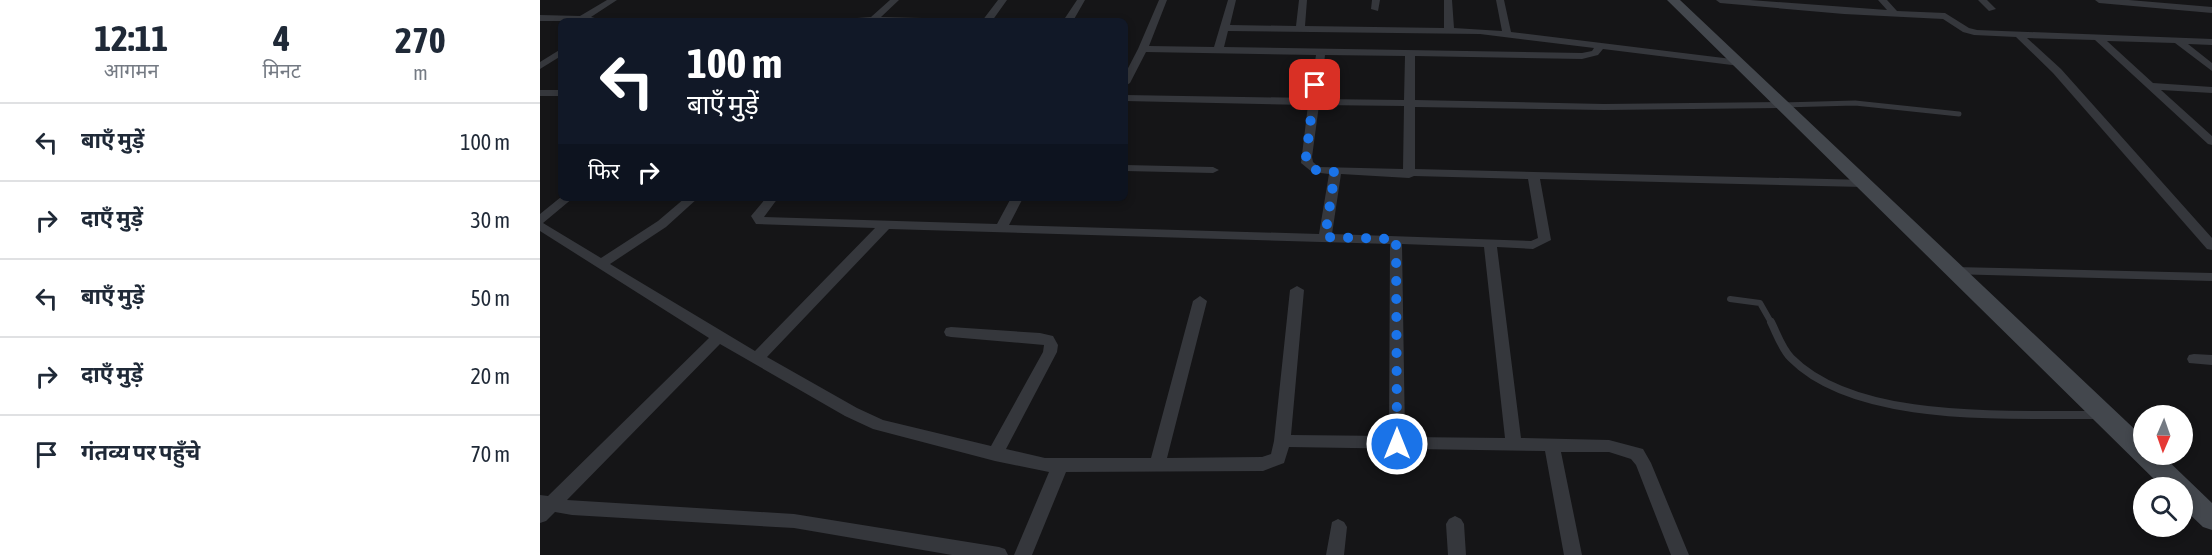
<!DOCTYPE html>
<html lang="hi">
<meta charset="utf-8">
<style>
:root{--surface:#fff;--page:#f6f6f7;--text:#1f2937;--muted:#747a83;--line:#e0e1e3}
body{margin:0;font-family:"Asap Condensed","Noto Sans Devanagari",sans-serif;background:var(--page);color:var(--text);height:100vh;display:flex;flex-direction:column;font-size:22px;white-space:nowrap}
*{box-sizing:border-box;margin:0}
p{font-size:20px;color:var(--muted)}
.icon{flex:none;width:33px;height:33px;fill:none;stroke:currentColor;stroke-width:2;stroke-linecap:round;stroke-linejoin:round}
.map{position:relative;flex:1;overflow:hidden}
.panel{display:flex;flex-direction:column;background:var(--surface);width:540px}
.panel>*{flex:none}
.banner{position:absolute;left:18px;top:18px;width:570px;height:183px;border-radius:9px;box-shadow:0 3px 9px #0003;background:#111827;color:#fff;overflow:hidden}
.needle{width:39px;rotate:182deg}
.controls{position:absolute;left:1593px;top:405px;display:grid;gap:12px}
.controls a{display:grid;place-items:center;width:60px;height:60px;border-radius:50%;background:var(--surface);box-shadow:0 3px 9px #0003;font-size:30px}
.pin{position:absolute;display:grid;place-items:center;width:51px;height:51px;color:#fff;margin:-26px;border-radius:12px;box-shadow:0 3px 9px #0006}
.me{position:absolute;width:66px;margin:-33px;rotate:0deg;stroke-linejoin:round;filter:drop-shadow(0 0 4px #0008)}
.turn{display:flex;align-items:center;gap:21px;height:126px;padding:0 30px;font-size:27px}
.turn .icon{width:78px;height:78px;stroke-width:2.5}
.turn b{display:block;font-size:42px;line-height:51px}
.then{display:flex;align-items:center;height:57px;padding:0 30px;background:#0003;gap:12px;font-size:22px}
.eta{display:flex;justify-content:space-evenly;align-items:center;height:102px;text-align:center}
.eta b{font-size:36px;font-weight:700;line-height:42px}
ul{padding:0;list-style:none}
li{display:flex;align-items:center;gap:18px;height:78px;padding:0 30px;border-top:2px solid var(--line)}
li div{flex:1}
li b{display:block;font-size:22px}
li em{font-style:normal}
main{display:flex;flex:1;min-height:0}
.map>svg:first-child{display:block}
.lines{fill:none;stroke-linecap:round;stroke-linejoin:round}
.service-far2{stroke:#35373c;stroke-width:5}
.service-far1{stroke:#35373c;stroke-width:6}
.service{stroke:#35373c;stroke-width:8}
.minor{fill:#35373c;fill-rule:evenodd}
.secondary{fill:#43474d;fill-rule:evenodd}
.route{stroke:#1a73e8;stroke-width:10;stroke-dasharray:0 18}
</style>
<main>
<section class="panel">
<div class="eta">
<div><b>12:11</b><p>आगमन</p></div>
<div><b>4</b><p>मिनट</p></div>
<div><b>270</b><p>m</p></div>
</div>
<ul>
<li><svg class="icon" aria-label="left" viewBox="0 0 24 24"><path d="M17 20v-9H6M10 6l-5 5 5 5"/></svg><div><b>बाएँ मुड़ें</b></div><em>100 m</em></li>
<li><svg class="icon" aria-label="right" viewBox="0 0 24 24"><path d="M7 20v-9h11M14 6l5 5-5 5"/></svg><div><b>दाएँ मुड़ें</b></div><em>30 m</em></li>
<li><svg class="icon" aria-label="left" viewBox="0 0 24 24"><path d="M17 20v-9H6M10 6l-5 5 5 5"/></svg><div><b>बाएँ मुड़ें</b></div><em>50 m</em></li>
<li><svg class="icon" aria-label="right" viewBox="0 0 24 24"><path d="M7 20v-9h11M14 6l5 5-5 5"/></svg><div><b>दाएँ मुड़ें</b></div><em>20 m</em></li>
<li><svg class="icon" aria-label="arrive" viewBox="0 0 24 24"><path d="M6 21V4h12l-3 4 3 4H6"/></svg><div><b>गंतव्य पर पहुँचे</b></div><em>70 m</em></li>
</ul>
</section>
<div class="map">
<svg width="1672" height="555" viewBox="0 0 1672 555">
<rect width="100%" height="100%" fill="#151517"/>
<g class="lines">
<!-- service-far2 -->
<path class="service-far2" d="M1242,105L1315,103L1419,114"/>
<!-- service-far1 -->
<path class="service-far1" d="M1190,299L1220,303L1232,324"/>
<!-- service -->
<path class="service" d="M1231,322C1237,334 1242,349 1251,358C1316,424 1468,414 1555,415"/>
<!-- minor -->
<path class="minor" d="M67,0H77L51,17L66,21H0V15L40,16Z
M350,0H359L341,17L382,18L387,21H312L317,18L331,17Z
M458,0H467L452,21H442Z
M537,0H545L533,21H523Z
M619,0H627L609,46L674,47L688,0H696L690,25L756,26L759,0H767L765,26L904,28V0H912L914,28L962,31L956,0H964L971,32L1200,60L1205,63L1200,66L1063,49L1058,55L1042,59L875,56V100L1064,104L1242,102L1247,105L1242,108L1064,110L875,107V169L1327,180L1329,183L1323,187L1000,179L1011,240L993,249L957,247L981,438L1069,440L1103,449L1111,463L1149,555H1131L1096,465L1091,459L1069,452H1021L1042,555H1024L1005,451L749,447L744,463L723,471L526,472L492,555H474L509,472L455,461L333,429L305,416L180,344L27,500L254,514L459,547L465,549L468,555H412L254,528L32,515L15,512L6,521L0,523V495L8,496L169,338L0,231V214L21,197L33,198L3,223L61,258L118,221L145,198H158L126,227L70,264L215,351L335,228L216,224L211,216L226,198H238L224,217L457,224L471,198H483L469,225L779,234L789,174L772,172L761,163L768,105L585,101V95L769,98L776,55L606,52L590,83L585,86V74L598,49ZM688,31L940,34L1054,48L1052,51L1042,53L684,47ZM785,55L865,56L864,100L780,99ZM779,105L864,106L863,169L779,167L773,162L772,157ZM801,174L869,178L874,176L988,179L998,238L991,241L792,234ZM349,229L850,244L849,436L751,435L764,290L757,286L750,290L734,441L731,454L722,457L627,458L667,301L660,296L653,301L611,458H505L466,449L517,352L518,345L513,336L500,333L411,327L406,328L404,332L406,336L411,337L504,345L503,352L451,446L343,420L317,408L227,357ZM862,244L944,247L965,438L865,437Z
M832,0H840L838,11L831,9Z
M1176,0H1210L1347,10L1338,0H1347L1357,11L1405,13L1429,28L1437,30L1672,39V45L1648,44L1672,63V71L1635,43L1567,41L1613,83L1672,87V93L1621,90L1672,136V145L1668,144L1555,40L1487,38L1521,69L1672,238V250L1667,249L1513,73L1476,37L1434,35L1423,32L1403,19L1304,14L1180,3Z
M1438,0H1447L1456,9L1449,11Z
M1555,0H1589L1672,7V13L1559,3Z
M21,49V56L0,69V62Z
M0,90H21V96H0Z
M585,165L673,167L679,170L673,173L585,171Z
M1414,267L1672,273V281L1409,274L1407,271L1409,268Z
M1654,354L1672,355V365L1649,363L1647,359L1649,355Z
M915,516L921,519L924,524L926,555H908L906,524L909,519Z
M798,519L804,522L807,527L804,555H786L792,522Z"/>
<!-- secondary -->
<path class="secondary" d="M1127,0H1140L1604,438V454H1621L1672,503V530L1663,527L1642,507V488H1623Z"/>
</g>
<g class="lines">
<!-- route -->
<path class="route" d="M775,85L766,157L767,163L776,170L795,172L785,237L856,239L857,444"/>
</g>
</svg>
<div class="controls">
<a><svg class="needle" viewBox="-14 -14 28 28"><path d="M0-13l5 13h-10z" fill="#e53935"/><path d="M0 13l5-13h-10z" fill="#747a83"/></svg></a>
<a><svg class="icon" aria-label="search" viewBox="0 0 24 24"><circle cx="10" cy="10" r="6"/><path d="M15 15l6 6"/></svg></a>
</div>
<div class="pin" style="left:775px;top:85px;background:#d93025"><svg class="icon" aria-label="arrive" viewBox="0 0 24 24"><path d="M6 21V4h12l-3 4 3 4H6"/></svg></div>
<svg class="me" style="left:857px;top:444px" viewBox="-20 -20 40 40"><circle r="17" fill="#1a73e8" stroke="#fff" stroke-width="3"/><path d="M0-11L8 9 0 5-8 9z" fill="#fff"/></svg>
<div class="banner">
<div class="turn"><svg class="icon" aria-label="left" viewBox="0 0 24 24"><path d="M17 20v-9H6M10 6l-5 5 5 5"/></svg><div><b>100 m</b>बाएँ मुड़ें</div></div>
<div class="then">फिर<svg class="icon" aria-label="right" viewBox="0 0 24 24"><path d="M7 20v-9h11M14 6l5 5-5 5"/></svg></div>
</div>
</div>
</main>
